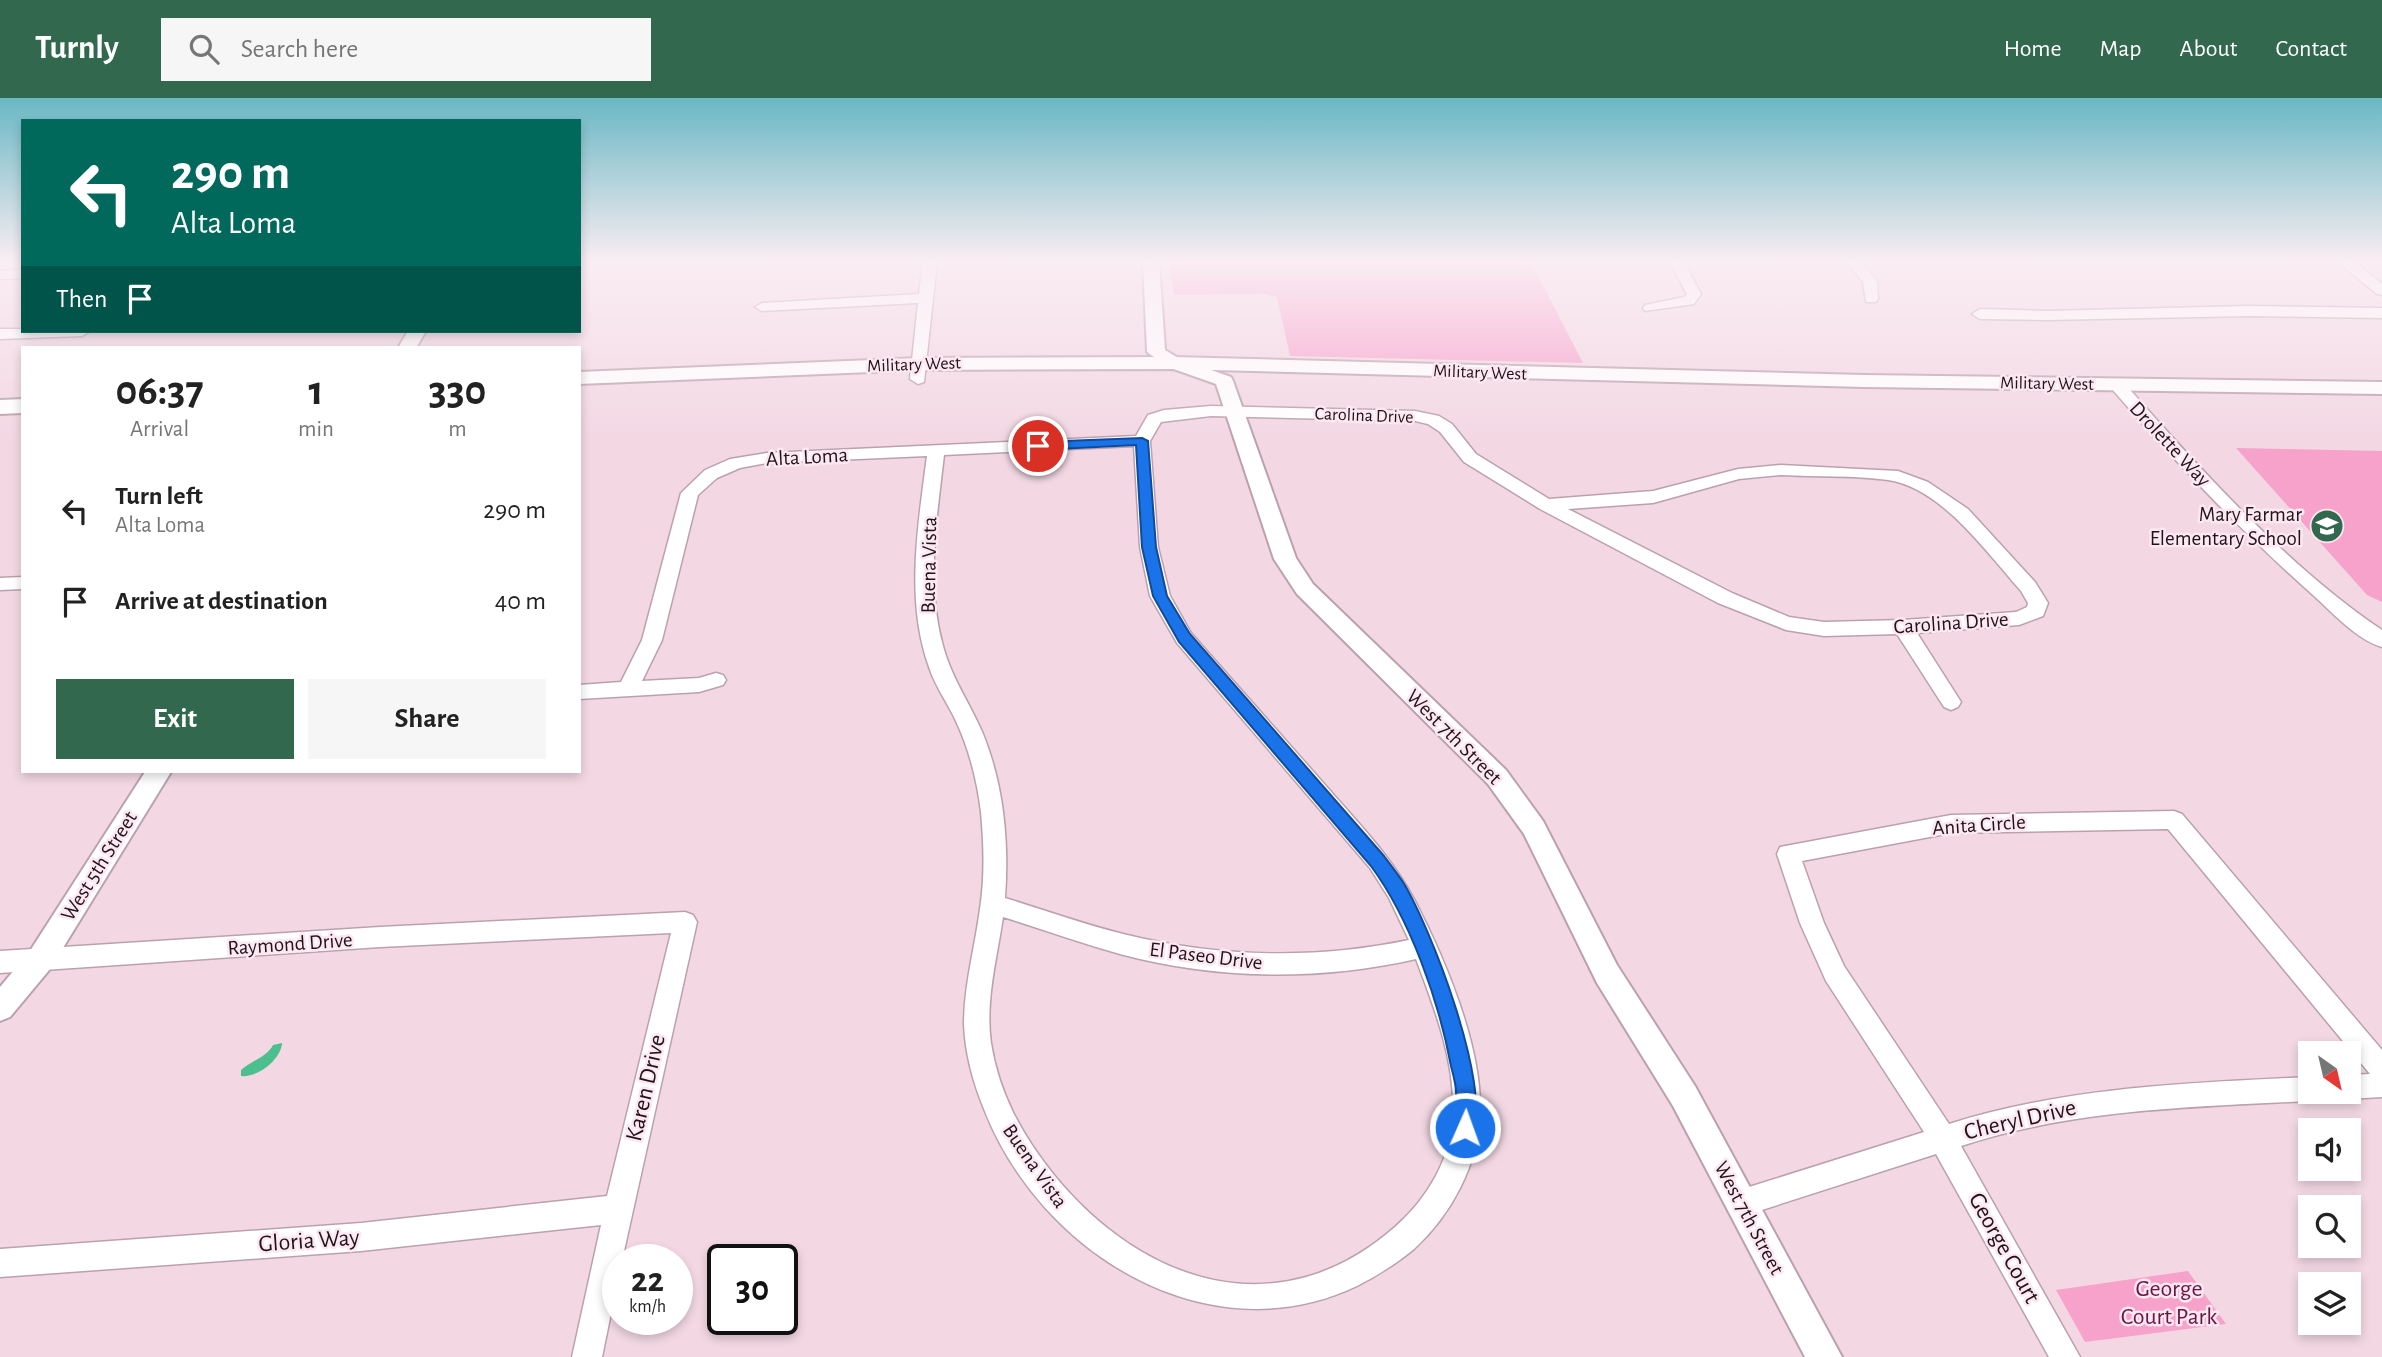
<!DOCTYPE html>
<style>
:root{--surface:#fff;--page:#f6f6f6;--text:#222;--muted:#767676;--accent:#31684e}
body{margin:0;font-family:"Alegreya Sans",sans-serif;background:var(--page);color:var(--text);height:100vh;display:flex;flex-direction:column;font-size:26px;white-space:nowrap}
*{box-sizing:border-box;margin:0}
p{font-size:23px;color:var(--muted)}
.icon{flex:none;width:38px;height:38px;fill:none;stroke:currentColor;stroke-width:2;stroke-linecap:round;stroke-linejoin:round}
.map{position:relative;flex:1;overflow:hidden}
.side{position:absolute;left:21px;top:248px;width:560px;height:427px;display:flex;flex-direction:column;background:var(--surface);border-radius:0px;box-shadow:0 4px 10px #0003}
.side>*{flex:none}
.top-card{position:absolute;left:21px;top:21px;width:560px;height:214px;border-radius:0px;box-shadow:0 4px 10px #0003;background:#00695c;color:#fff;overflow:hidden}
.needle{width:46px;rotate:146deg}
.buttons{position:absolute;left:2298px;top:943px;display:grid;gap:14px}
.buttons a{display:grid;place-items:center;width:63px;height:63px;border-radius:0px;background:var(--surface);box-shadow:0 4px 10px #0003;font-size:35px}
.speed{position:absolute;left:602px;top:1146px;display:flex;gap:14px;font-size:35px;font-weight:700;text-align:center}
.speed>*{display:grid;place-content:center;width:91px;height:91px;border-radius:50%;background:var(--surface);box-shadow:0 4px 10px #0003;line-height:1}
.speed small{font-size:18px;font-weight:400}
.speed .limit{border:4px solid #111;border-radius:10px;background:#fff;color:#111}
.pin{position:absolute;display:grid;place-items:center;width:60px;height:60px;color:#fff;margin:-30px;border:4px solid #fff;border-radius:50%;box-shadow:0 2px 7px #0007}
.me{position:absolute;width:77px;margin:-38px;rotate:2deg;stroke-linejoin:round;filter:drop-shadow(0 0 5px #0008)}
.turn{display:flex;align-items:center;gap:24px;height:147px;padding:0 35px;font-size:32px}
.turn .icon{width:91px;height:91px;stroke-width:2.5}
.turn b{display:block;font-size:49px;line-height:60px}
.then{display:flex;align-items:center;height:66px;padding:0 35px;background:#0003;gap:14px;font-size:26px}
.eta{display:flex;justify-content:space-evenly;align-items:center;height:119px;text-align:center}
.eta b{font-size:42px;font-weight:700;line-height:49px}
.cta{display:flex;gap:14px;margin-top:auto;padding:14px 35px}
.cta a{flex:1;height:80px;border-radius:0px;background:var(--accent);color:#fff;font-size:28px;font-weight:700;line-height:80px;text-align:center}
.cta a+a{background:var(--page);color:var(--text)}
ul{padding:0;list-style:none}
li{display:flex;align-items:center;gap:21px;height:91px;padding:0 35px}
li div{flex:1}
li b{display:block;font-size:26px}
li em{font-style:normal}
header{display:flex;align-items:center;gap:42px;box-sizing:border-box;height:98px;padding:0 35px;background:var(--accent);color:#fff}
header strong{font-size:33px}
nav{display:flex;gap:38px;margin-inline-start:auto;font-size:24px}
.search{width:490px;height:63px;background:var(--page);display:flex;align-items:center;gap:18px;box-sizing:border-box;padding:0 24px;border-radius:0px;color:var(--muted);font-size:26px}
.map>svg:first-child{display:block}
.green{fill:#f6a2cb}
.water{fill:#4bbf8d}
.lines{fill:none;stroke-linecap:round;stroke-linejoin:round}
.minor-casing{stroke:#bba1ad;stroke-width:3}
.tertiary-casing{stroke:#bba1ad;stroke-width:4}
.secondary-casing{stroke:#bba1ad;stroke-width:4}
.minor{fill:#fff;fill-rule:evenodd}
.tertiary{fill:#fff;fill-rule:evenodd}
.secondary{fill:#fff;fill-rule:evenodd}
.route{fill:#1a73e8;stroke:#114b97;stroke-width:2}
.labels{text-anchor:middle;dominant-baseline:central;stroke-width:5;stroke-linejoin:round;paint-order:stroke}
.far-street-label{font-size:18px;fill:#1e1419;stroke:#fde7f0}
.street-label{font-size:21px;fill:#1e1419;stroke:#fde7f0}
.poi-label{font-size:21px;fill:#1e1419;stroke:#fde7f0;text-anchor:end}
.near-street-label{font-size:24px;fill:#1e1419;stroke:#fde7f0}
.near-park-label{font-size:24px;fill:#691547;stroke:#fde7f0}
</style>
<header>
<strong>Turnly</strong>
<div class="search"><svg class="icon" aria-label="search" viewBox="0 0 24 24"><circle cx="10" cy="10" r="6"/><path d="M15 15l6 6"/></svg>Search here</div>
<nav><a>Home</a><a>Map</a><a>About</a><a>Contact</a></nav>
</header>
<div class="map">
<svg width="2382" height="1259" viewBox="0 0 2382 1259">
<rect width="100%" height="100%" fill="#f3d8e4"/>
<!-- green -->
<path class="green" d="M1169,164H1531L1583,265L1290,258L1277,199L1266,196L1174,197Z
M2236,350L2382,353V504L2367,497Z
M2188,1173L2226,1226L2085,1244L2056,1192Z"/>
<!-- water -->
<path class="water" d="M282,945C281,962 257,980 241,978V972C251,963 267,959 273,947Z"/>
<g class="lines">
<defs>
<path id="minor" d="M923,164H937L924,284L918,286L910,281L918,205L762,213L755,209L762,205L919,196Z
M1670,164H1684L1701,196L1694,206L1645,213L1643,210L1645,207L1684,199L1687,196Z
M1847,164H1861L1877,183L1878,201L1876,204H1866L1863,184Z
M2338,164H2354L2382,186V197L2377,196Z
M23,172V180L0,181V173Z
M2248,208L2382,210V220L2248,218L2047,222L1980,221L1972,216L1980,211L2047,213Z
M0,231H23V233H90L82,238L0,241Z
M2118,283L2124,285C2198,369 2289,470 2382,532V549C2357,542 2333,515 2314,498C2242,434 2175,364 2112,291L2110,288Z
M1211,308L1415,313L1439,318L1452,326L1476,356L1549,401L1653,393L1738,371L1781,367L1898,373L1928,384L1968,411L2035,484L2048,505L2043,518L2019,527L1917,535L1961,604L1958,609L1951,612L1944,609L1897,536L1824,538L1786,532L1718,505L1540,411L1464,364L1440,334L1428,326L1415,323L1211,318L1161,324L1150,343L1158,449L1170,498L1191,535C1236,586 1281,637 1326,688C1358,725 1392,759 1415,803C1445,861 1482,948 1480,1014C1479,1066 1451,1117 1414,1151C1396,1166 1378,1177 1357,1188C1208,1259 1040,1155 984,1011C973,984 965,955 964,926C964,887 975,849 980,811C985,779 984,746 981,714C977,682 969,650 955,621C947,604 935,588 929,569C905,502 918,427 927,358L767,365L740,370L717,380L698,397L662,542L642,583L699,580L716,575L723,577L726,582L723,587L699,594L579,601V587L621,584L642,542L681,395L705,372L730,361L767,355L1136,338L1148,317L1164,312ZM1134,348L1140,449L1150,498L1177,545L1370,770L1389,800L1409,842C1314,862 1216,859 1123,836C1083,826 1044,812 1005,800C1009,745 1004,688 983,636C970,605 950,578 942,544C926,483 937,418 944,357ZM1781,377C1816,379 1853,377 1888,382C1942,390 1987,455 2021,493L2028,505L2027,509L2016,514L1903,522L1824,524L1789,519L1732,495L1568,411L1653,405L1739,381ZM1003,819C1042,831 1080,845 1120,856C1217,882 1319,883 1416,861C1434,909 1455,962 1453,1015C1452,1059 1428,1100 1395,1129C1279,1231 1143,1186 1054,1077C1022,1037 999,996 991,945C985,903 997,860 1003,819Z
M23,479V491L0,492V480Z
M2174,713L2182,716L2382,952V999L2348,1001L2339,998L2337,994H2348V977L2370,976L2168,731L1951,735L1802,763L1824,825L1844,868L1949,1026C2066,989 2188,985 2310,979V994H2322L2319,1000L2310,1003C2193,1009 2073,1011 1961,1048L2080,1259H2049L1936,1056L1740,1119L1730,1115L1726,1105L1730,1095L1924,1034L1826,883L1800,825L1777,756L1780,749L1951,717Z
M685,814L693,817L697,824L622,1162H618V1181L602,1259H572L601,1127L361,1153L0,1179V1151L361,1125L607,1098L671,835L380,849L0,875V853L380,829Z"/>
<path id="tertiary" d="M1143,164H1159L1165,252L1180,261L1231,279L1233,283L1296,460L1313,486L1506,672L1543,723L1617,867L1695,988L1842,1259H1805L1673,1008L1597,885L1524,736L1488,686L1297,496L1274,461L1216,286L1168,269L1147,254Z
M408,233H426L416,250H398Z
M145,674H171L50,871L10,919L0,923V889L30,853Z"/>
<path id="secondary" d="M1174,259L1864,277L2382,284V296L1864,289L1174,271L920,272L579,286V274L920,260Z
M23,301V315L0,316V302Z"/>
</defs>
<!-- minor casing -->
<use href="#minor" class="minor-casing"/>
<!-- tertiary casing -->
<use href="#tertiary" class="tertiary-casing"/>
<!-- secondary casing -->
<use href="#secondary" class="secondary-casing"/>
<!-- minor -->
<use href="#minor" class="minor"/>
<!-- tertiary -->
<use href="#tertiary" class="tertiary"/>
<!-- secondary -->
<use href="#secondary" class="secondary"/>
</g>
<!-- sky -->
<linearGradient id="sky" x2="0" y2="1"><stop stop-color="#69b8c4"/><stop offset="0.48" stop-color="#faedf3"/><stop offset="1" stop-color="#faedf3" stop-opacity="0"/></linearGradient>
<rect width="2382" height="340" fill="url(#sky)"/>
<!-- route -->
<path class="route" d="M1142,340L1148,343L1156,449L1167,498L1190,536L1384,758C1390,766 1397,775 1403,784C1430,828 1493,990 1472,1037L1465,1040L1458,1037C1452,1024 1457,1009 1456,994C1456,986 1453,976 1451,968C1439,903 1410,821 1371,768L1179,544L1153,498L1142,449L1136,347L1038,352L1032,348L1038,344Z"/>
<!-- icons -->
<defs>
<symbol id="school-disc" viewBox="-11 -11 22 22"><circle r="9.5" fill="#31684e" stroke="#fde7f0"/><path d="M0-5L7-2L0 1L-7-2ZM-4 1L0 2.5L4 1V4Q0 6-4 4Z" fill="#fff"/></symbol>
</defs>
<g fill-rule="evenodd">
<use href="#school-disc" x="2308" y="409" width="38" height="38"/>
</g>
<g class="labels">
<!-- far-street labels -->
<g class="far-street-label">
<text transform="translate(914 267) rotate(-2)">Military West</text>
<text transform="translate(1480 275) rotate(2)">Military West</text>
<text transform="translate(2047 286) rotate(1)">Military West</text>
<text transform="translate(1364 318) rotate(2)">Carolina Drive</text>
</g>
<!-- street labels -->
<g class="street-label">
<text transform="translate(2170 346) rotate(47)">Drolette Way</text>
<text transform="translate(807 359) rotate(-3)">Alta Loma</text>
<text transform="translate(929 467) rotate(-89)">Buena Vista</text>
<text transform="translate(1951 525) rotate(-4)">Carolina Drive</text>
<text transform="translate(1454 639) rotate(45)">West 7th Street</text>
<text transform="translate(1979 727) rotate(-4)">Anita Circle</text>
<text transform="translate(99 768) rotate(-58)">West 5th Street</text>
<text transform="translate(290 846) rotate(-4)">Raymond Drive</text>
<text transform="translate(1206 858) rotate(7)">El Paseo Drive</text>
<text transform="translate(1035 1068) rotate(55)">Buena Vista</text>
<text transform="translate(1749 1120) rotate(62)">West 7th Street</text>
</g>
<!-- poi labels -->
<g class="poi-label">
<text x="2302" y="416">Mary Farmar<tspan x="2302" dy="24">Elementary School</tspan></text>
</g>
<!-- near-street labels -->
<g class="near-street-label">
<text transform="translate(646 990) rotate(-77)">Karen Drive</text>
<text transform="translate(2020 1022) rotate(-13)">Cheryl Drive</text>
<text transform="translate(309 1143) rotate(-4)">Gloria Way</text>
<text transform="translate(2004 1150) rotate(61)">George Court</text>
</g>
<!-- near-park labels -->
<g class="near-park-label">
<text x="2169" y="1191">George<tspan x="2169" dy="28">Court Park</tspan></text>
</g>
</g>
</svg>
<div class="buttons">
<a><svg class="needle" viewBox="-14 -14 28 28"><path d="M0-13l5 13h-10z" fill="#e53935"/><path d="M0 13l5-13h-10z" fill="#767676"/></svg></a>
<a><svg class="icon" aria-label="sound" viewBox="0 0 24 24"><path d="M4 9h4l5-4v14l-5-4H4zM17 9q2 3 0 6"/></svg></a>
<a><svg class="icon" aria-label="search" viewBox="0 0 24 24"><circle cx="10" cy="10" r="6"/><path d="M15 15l6 6"/></svg></a>
<a><svg class="icon" aria-label="layers" viewBox="0 0 24 24"><path d="M12 4l9 5-9 5-9-5zM3 14l9 5 9-5"/></svg></a>
</div>
<div class="speed"><div>22<small>km/h</small></div><div class="limit">30</div></div>
<div class="pin" style="left:1038px;top:348px;background:#d93025"><svg class="icon" aria-label="arrive" viewBox="0 0 24 24"><path d="M6 21V4h12l-3 4 3 4H6"/></svg></div>
<svg class="me" style="left:1465px;top:1030px" viewBox="-20 -20 40 40"><circle r="17" fill="#1a73e8" stroke="#fff" stroke-width="3"/><path d="M0-11L8 9 0 5-8 9z" fill="#fff"/></svg>
<div class="top-card">
<div class="turn"><svg class="icon" aria-label="left" viewBox="0 0 24 24"><path d="M17 20v-9H6M10 6l-5 5 5 5"/></svg><div><b>290 m</b>Alta Loma</div></div>
<div class="then">Then<svg class="icon" aria-label="arrive" viewBox="0 0 24 24"><path d="M6 21V4h12l-3 4 3 4H6"/></svg></div>
</div>
<section class="side">
<div class="eta">
<div><b>06:37</b><p>Arrival</p></div>
<div><b>1</b><p>min</p></div>
<div><b>330</b><p>m</p></div>
</div>
<ul>
<li><svg class="icon" aria-label="left" viewBox="0 0 24 24"><path d="M17 20v-9H6M10 6l-5 5 5 5"/></svg><div><b>Turn left</b><p>Alta Loma</p></div><em>290 m</em></li>
<li><svg class="icon" aria-label="arrive" viewBox="0 0 24 24"><path d="M6 21V4h12l-3 4 3 4H6"/></svg><div><b>Arrive at destination</b></div><em>40 m</em></li>
</ul>
<div class="cta"><a>Exit</a><a>Share</a></div>
</section>
</div>
